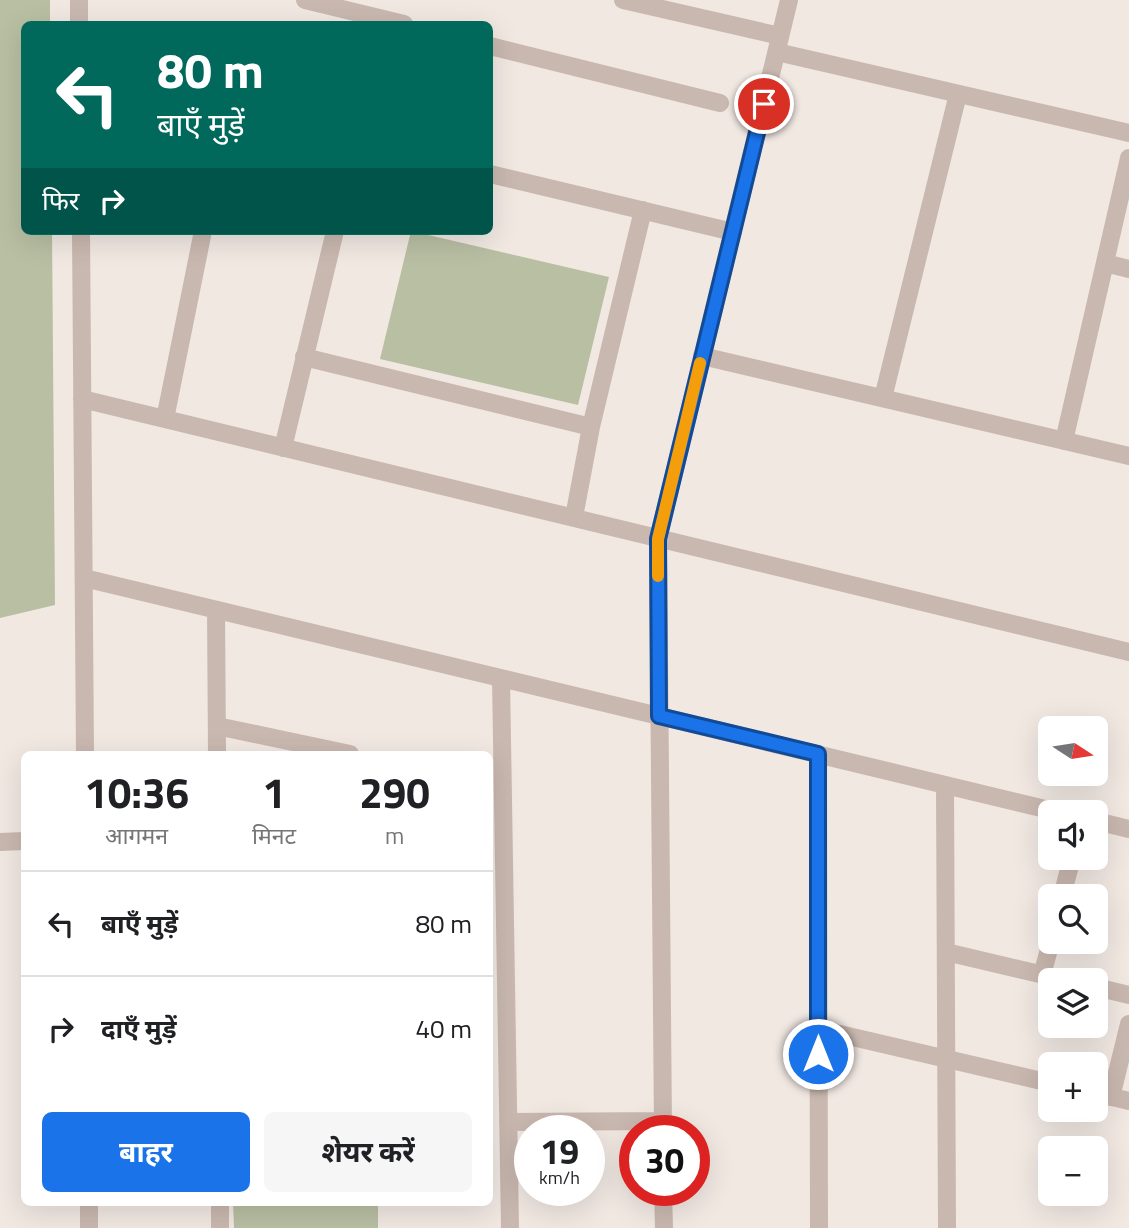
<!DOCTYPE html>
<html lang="hi">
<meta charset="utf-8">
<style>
:root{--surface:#fff;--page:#f6f6f6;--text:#202124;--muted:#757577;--line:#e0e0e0;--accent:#1a73e8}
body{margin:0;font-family:"Titillium Web","Noto Sans Devanagari",sans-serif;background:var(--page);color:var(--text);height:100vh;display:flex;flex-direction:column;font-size:26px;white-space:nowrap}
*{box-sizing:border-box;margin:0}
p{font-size:23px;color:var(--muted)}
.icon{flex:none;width:38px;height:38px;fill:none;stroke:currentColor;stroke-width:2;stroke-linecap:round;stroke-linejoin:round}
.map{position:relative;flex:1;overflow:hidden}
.panel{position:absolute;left:21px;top:751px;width:472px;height:455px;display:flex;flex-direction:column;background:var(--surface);border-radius:10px;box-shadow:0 7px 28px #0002}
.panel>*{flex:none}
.banner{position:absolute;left:21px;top:21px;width:472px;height:214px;border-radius:10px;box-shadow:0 7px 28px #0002;background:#00695c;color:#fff;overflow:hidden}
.needle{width:46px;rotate:102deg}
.controls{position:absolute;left:1038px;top:716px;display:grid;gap:14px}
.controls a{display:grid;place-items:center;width:70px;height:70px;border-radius:10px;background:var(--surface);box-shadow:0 7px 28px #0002;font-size:35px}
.speed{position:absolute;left:514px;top:1115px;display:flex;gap:14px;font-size:35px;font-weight:700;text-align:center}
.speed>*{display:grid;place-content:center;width:91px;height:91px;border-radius:50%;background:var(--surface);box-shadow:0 7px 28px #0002;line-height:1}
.speed small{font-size:18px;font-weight:400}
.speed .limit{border:10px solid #d22;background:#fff;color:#111}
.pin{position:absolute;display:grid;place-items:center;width:60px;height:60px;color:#fff;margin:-30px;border:4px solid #fff;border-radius:50%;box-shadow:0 2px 7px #0007}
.me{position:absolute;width:77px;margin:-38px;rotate:0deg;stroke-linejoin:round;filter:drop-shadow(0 0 5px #0008)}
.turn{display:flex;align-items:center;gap:24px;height:147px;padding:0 21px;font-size:32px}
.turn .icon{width:91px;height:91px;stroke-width:2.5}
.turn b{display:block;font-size:49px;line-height:60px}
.then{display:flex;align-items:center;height:66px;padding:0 21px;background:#0003;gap:14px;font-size:26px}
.eta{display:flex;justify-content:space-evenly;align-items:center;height:119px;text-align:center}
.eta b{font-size:42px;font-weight:700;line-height:49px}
.primary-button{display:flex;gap:14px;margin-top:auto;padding:14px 21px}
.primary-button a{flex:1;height:80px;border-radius:10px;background:var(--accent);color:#fff;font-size:28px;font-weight:700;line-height:80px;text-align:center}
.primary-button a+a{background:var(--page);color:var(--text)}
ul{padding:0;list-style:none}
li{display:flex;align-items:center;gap:21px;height:105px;padding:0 21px;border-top:2px solid var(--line)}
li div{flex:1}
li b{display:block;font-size:26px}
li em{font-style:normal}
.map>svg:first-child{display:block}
.green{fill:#b9bfa3}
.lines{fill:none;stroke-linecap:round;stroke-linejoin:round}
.street{stroke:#c9b8af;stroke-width:18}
.route-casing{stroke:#114b97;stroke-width:18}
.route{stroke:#1a73e8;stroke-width:12}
.slow{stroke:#f59e0b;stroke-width:12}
</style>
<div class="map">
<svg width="1129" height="1228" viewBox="0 0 1129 1228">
<rect width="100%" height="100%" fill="#f1e8e2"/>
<!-- green -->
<path class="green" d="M0,0H50V24H24V231H52L55,605L0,618Z
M411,231L609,277L578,405L380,359Z
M233,1202H378V1228H234Z"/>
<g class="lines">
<!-- street -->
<path class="street" d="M79,0V24
M305,0L404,24
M623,0L780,36
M490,46L720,103
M777,52L1129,133
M490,174L733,232
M81,231L85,754
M1105,263L1129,269
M702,356L1129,456
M304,357L591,427L643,210
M883,398L958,94
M82,399L1129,652
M165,419L203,231
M1064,441L1129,158
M283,448L335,231
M574,517L591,427
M84,578L1058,812
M216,610L217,754
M501,678L510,1228
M217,726L350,754
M818,754L819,1228
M945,785L947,1228
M1096,821L1129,829
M0,842L24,841
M1062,896L1072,858
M946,952L1065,980
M1042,975L1051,942
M1096,987L1129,995
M818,1029L1050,1083
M1096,1093L1129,1101
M1111,1097L1129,1024
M508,1122L663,1121
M663,1130L658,539L789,0
M663,1190L664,1228
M89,1202V1228
M220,1202V1228"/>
</g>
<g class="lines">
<defs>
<path id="route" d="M764,104L658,539L659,716L818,754V1054"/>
</defs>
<!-- route casing -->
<use href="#route" class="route-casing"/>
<!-- route -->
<use href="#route" class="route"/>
<!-- slow -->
<path class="slow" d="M658,576V539L700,363"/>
</g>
</svg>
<div class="controls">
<a><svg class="needle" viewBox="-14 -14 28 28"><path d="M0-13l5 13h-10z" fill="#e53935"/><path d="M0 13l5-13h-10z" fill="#757577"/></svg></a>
<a><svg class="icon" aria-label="sound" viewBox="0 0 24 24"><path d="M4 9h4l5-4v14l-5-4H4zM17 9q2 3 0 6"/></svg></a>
<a><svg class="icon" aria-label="search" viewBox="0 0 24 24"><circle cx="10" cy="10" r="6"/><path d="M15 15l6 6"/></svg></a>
<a><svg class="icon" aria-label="layers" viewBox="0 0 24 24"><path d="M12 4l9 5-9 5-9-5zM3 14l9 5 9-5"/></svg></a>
<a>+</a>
<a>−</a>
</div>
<div class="speed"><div>19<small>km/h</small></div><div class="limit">30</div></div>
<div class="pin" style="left:764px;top:104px;background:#d93025"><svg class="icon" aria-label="arrive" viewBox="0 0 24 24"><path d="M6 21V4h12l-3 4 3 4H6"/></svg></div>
<svg class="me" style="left:818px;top:1054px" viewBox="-20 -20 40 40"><circle r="17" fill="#1a73e8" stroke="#fff" stroke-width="3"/><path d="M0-11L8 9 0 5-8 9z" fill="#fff"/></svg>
<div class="banner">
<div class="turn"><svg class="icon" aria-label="left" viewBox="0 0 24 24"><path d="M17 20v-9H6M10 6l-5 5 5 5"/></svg><div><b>80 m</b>बाएँ मुड़ें</div></div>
<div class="then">फिर<svg class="icon" aria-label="right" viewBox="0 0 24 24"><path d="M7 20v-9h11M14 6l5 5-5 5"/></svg></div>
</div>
<section class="panel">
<div class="eta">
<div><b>10:36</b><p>आगमन</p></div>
<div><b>1</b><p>मिनट</p></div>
<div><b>290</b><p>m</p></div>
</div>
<ul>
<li><svg class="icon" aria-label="left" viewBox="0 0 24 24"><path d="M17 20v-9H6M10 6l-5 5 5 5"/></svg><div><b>बाएँ मुड़ें</b></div><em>80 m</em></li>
<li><svg class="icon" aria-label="right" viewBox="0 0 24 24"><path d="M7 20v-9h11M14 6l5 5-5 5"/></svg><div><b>दाएँ मुड़ें</b></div><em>40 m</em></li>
</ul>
<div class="primary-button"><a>बाहर</a><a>शेयर करें</a></div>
</section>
</div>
